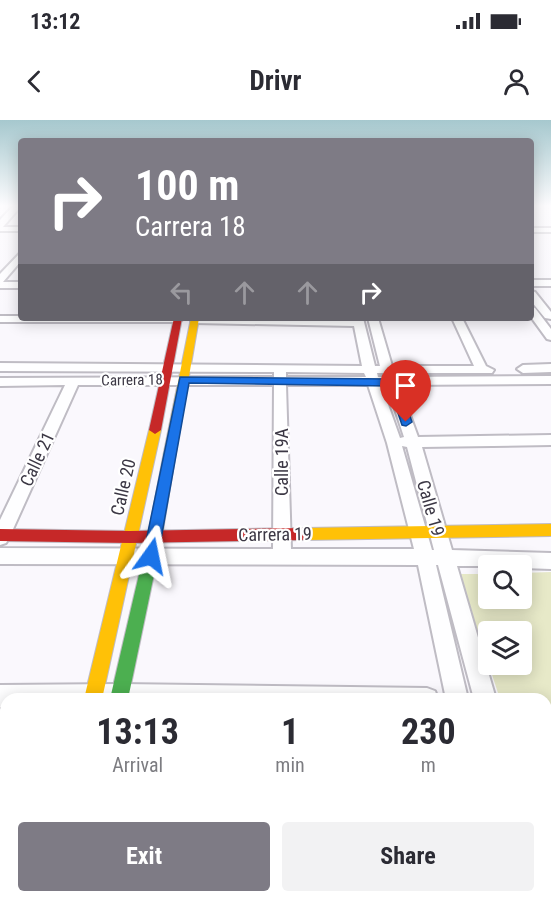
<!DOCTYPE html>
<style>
:root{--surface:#fff;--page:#f2f2f3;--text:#2b2b33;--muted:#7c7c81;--accent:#7e7b85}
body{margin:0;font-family:"Roboto Condensed",sans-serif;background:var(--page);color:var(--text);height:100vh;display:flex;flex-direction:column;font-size:22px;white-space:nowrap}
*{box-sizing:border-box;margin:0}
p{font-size:20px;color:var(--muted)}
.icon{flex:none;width:33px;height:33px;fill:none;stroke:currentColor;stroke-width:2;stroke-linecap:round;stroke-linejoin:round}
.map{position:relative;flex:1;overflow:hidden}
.drawer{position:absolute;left:0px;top:573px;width:552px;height:210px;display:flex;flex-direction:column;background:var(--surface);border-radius:18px 18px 0 0;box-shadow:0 3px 15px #0003}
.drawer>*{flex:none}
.hud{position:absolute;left:18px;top:18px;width:516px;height:183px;border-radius:6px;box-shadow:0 3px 15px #0003;background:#7e7b85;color:#fff;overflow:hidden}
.fabs{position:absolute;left:478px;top:435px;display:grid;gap:12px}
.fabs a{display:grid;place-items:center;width:54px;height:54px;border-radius:6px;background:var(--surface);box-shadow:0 3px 15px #0003;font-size:30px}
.pin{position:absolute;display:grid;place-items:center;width:51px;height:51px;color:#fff;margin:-62px -26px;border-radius:50% 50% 50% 0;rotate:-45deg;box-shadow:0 0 6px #0007}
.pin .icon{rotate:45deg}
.me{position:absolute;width:66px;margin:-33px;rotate:12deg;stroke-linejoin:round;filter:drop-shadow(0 0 4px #0008)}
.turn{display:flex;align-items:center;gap:21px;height:126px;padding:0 18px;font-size:27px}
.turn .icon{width:78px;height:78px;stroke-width:2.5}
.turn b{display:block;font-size:42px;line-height:51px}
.lanes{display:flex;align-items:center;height:57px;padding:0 18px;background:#0003;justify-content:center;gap:30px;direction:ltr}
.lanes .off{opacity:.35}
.eta{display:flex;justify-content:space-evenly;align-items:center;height:102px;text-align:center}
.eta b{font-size:36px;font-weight:700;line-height:42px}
.button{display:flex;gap:12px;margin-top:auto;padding:12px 18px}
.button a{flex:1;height:69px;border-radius:6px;background:var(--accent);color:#fff;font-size:24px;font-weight:700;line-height:69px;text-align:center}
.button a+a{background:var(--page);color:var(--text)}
.status{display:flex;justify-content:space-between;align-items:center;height:42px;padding:0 30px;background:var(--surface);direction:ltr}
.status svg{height:16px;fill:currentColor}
header{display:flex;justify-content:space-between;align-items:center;height:78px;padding:0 18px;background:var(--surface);font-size:27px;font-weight:700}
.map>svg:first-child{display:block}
.green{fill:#e7e9c8;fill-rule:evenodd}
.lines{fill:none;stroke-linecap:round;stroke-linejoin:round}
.street-casing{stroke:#bfbcc4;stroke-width:4}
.fast-casing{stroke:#bfbcc4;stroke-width:2}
.slow-casing{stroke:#bfbcc4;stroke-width:2}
.jam-casing{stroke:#bfbcc4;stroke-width:2}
.street{fill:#fefeff;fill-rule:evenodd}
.fast{fill:#4caf50;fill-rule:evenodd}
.slow{fill:#ffc107;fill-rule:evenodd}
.jam{fill:#c62828;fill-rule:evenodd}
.route{fill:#1a73e8;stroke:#114b97;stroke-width:1.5}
.labels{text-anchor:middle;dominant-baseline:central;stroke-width:4.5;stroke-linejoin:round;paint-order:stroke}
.far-street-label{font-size:15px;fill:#3c3845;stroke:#fff}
.street-label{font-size:18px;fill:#3c3845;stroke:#fff}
</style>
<div class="status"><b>13:12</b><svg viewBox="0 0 49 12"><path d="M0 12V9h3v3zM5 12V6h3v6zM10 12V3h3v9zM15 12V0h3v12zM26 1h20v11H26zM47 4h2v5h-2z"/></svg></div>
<header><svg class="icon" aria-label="back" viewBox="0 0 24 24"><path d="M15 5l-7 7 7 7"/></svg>Drivr<svg class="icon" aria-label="person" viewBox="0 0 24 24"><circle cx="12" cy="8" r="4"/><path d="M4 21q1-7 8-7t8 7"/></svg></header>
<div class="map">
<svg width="551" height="783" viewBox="0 0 551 783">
<rect width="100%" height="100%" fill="#faf8fd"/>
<!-- green -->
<path class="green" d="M551,452V734L546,719V579H500L459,454H489V478H522V453ZM489,512H522V544H489Z"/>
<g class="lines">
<defs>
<path id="street" d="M14,85L21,86L3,107H21V111H0V100Z
M531,108H551V112H531Z
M21,132V141L3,162H21V168H0V154Z
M531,160H551V166H531Z
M531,171L535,172L551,192V199L545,198L531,181Z
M531,187L535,188L551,209V220L547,219L531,197Z
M0,196H21V198L183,199L178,202H0Z
M191,198H363L375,246H380L368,198H378L392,246H474L452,198H462L486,246L494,250L492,253H395L397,257L551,256V264L399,265L418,317L551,315V325L422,327L452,430L551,433V449L522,448V446H457L496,579H474L438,445H436L468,579H446L418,445L0,444V428L273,429L274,265H78L9,418L6,423L0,425V400L65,265L0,266V258L274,257V252L0,251V243L362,246L354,206L195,203L191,202ZM286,252L364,253L366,257H286ZM377,253H383L384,257H378ZM286,265H368L387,323L414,429H291ZM381,265H387L404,317L400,318ZM402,326L407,327L434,430H432Z
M551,244V252L523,253L517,249L523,245Z
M120,564L427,568L435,571L438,579H6V587H0V565Z
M546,765L551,770V783H528L526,777H546Z
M489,777H517L518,783H490Z"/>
<path id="fast" d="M170,328L176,332L162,416L128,579H110L148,416L164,332Z
M40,777H62L61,783H37Z
M71,777H93V783H69Z"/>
<path id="slow" d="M191,198H199L176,332L170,336L164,332Z
M155,306L161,310L102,579H84L149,310Z
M551,404V416L305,420L300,418L298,414L300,410L305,408Z"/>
<path id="jam" d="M174,198H182L161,310L155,314L149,310Z
M305,408L310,410L312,414L310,418L305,420L130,423L0,421V409L130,411Z"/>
</defs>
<!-- street casing -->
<use href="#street" class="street-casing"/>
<!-- fast casing -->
<use href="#fast" class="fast-casing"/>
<!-- slow casing -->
<use href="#slow" class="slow-casing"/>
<!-- jam casing -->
<use href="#jam" class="jam-casing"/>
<!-- street -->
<use href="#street" class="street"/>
<!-- fast -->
<use href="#fast" class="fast"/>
<!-- slow -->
<use href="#slow" class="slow"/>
<!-- jam -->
<use href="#jam" class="jam"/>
</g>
<!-- sky -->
<linearGradient id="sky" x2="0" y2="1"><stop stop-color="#a6c8ce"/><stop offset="0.44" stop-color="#fdfcfe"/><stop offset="1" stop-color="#fdfcfe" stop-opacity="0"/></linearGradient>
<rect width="551" height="195" fill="url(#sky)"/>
<!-- route -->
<path class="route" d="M180,257L393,259L398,262L412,302L406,306L402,305L389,266L189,263L158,436L156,440L151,442L145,440L143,436Z"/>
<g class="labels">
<!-- far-street labels -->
<g class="far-street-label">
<text transform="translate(132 260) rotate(-1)">Carrera 18</text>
</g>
<!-- street labels -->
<g class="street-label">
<text transform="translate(37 339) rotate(-65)">Calle 21</text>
<text transform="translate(281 342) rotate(-90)">Calle 19A</text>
<text transform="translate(123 367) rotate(-77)">Calle 20</text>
<text transform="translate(431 388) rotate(74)">Calle 19</text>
<text transform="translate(275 414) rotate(-1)">Carrera 19</text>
</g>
</g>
</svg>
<div class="fabs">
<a><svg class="icon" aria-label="search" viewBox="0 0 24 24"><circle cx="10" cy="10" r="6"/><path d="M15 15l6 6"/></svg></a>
<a><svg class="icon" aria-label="layers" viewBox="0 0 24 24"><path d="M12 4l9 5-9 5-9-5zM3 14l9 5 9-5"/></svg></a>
</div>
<div class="pin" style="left:406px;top:302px;background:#d93025"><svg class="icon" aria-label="arrive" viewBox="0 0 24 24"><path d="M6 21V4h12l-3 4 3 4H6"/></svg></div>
<svg class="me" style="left:151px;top:436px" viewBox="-20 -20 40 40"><path d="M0-17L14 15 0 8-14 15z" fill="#1a73e8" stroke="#fff" stroke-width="4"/></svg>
<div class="hud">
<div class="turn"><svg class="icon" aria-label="right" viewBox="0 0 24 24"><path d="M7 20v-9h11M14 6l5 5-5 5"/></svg><div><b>100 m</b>Carrera 18</div></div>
<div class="lanes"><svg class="icon off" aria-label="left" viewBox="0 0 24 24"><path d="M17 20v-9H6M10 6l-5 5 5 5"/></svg><svg class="icon off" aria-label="ahead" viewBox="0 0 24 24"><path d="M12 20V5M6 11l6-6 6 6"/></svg><svg class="icon off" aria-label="ahead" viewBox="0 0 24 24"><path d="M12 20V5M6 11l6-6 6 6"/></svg><svg class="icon" aria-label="right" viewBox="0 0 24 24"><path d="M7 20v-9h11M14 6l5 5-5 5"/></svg></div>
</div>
<section class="drawer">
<div class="eta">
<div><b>13:13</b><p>Arrival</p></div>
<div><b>1</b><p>min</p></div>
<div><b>230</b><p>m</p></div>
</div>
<div class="button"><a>Exit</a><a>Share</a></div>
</section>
</div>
